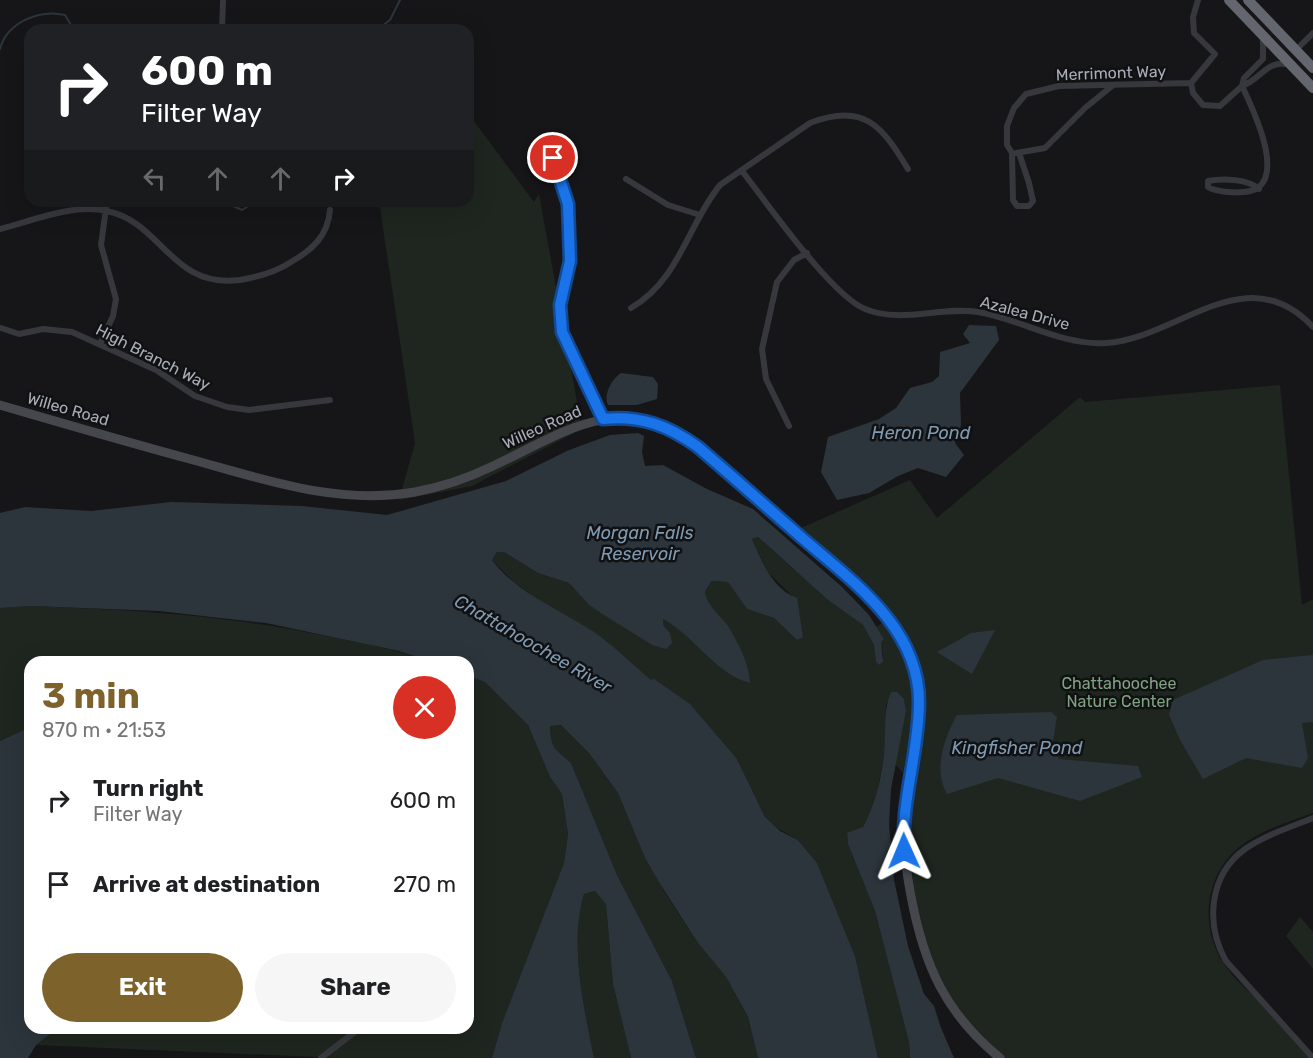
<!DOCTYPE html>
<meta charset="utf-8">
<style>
:root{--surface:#fff;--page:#f6f6f6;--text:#202124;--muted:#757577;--accent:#7e622b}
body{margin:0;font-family:Rubik,sans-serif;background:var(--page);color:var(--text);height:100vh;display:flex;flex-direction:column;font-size:22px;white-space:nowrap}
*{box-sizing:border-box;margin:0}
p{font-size:20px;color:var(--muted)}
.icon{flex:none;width:33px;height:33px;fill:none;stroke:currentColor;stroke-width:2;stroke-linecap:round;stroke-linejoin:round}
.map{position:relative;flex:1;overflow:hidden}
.sheet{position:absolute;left:24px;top:656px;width:450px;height:378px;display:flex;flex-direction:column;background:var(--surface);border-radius:18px;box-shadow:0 6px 24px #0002}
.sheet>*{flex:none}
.hud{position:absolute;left:24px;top:24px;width:450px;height:183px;border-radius:18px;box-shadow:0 6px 24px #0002;background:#202124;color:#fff;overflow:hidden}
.pin{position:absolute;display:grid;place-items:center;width:51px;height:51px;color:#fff;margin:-26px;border:3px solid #fff;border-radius:50%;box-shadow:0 2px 6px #0007}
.me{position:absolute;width:66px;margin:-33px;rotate:359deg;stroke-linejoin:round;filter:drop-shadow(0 0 4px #0008)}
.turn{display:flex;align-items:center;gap:21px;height:126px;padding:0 18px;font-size:27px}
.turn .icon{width:78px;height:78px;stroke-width:2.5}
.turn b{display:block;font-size:42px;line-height:51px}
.lanes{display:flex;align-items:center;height:57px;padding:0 18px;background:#0003;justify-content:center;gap:30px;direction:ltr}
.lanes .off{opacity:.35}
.round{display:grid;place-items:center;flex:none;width:63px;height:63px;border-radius:32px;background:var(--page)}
.summary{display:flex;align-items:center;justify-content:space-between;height:102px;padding:0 18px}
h1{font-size:36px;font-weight:700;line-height:45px;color:var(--accent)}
.action{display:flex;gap:12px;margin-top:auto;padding:12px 18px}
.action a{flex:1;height:69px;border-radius:36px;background:var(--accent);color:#fff;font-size:24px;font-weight:700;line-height:69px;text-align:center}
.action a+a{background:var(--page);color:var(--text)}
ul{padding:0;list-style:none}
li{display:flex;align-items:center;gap:18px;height:84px;padding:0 18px}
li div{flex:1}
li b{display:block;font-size:22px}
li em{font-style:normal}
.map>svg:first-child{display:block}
.green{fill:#1e261f}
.water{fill:#2c353c}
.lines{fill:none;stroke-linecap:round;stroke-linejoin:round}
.stream{stroke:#2c353c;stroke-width:2}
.street{stroke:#37383d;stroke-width:6}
.secondary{stroke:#45474d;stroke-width:9}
.highway{stroke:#63666e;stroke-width:10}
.route-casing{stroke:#114b97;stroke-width:15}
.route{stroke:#1a73e8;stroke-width:10}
.labels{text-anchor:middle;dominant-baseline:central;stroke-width:5;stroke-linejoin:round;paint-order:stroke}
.street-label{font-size:16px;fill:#a8adb8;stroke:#111113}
.park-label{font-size:16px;fill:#7fa381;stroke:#111113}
.water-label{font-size:18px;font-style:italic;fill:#7f9bb3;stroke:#111113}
</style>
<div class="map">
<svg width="1313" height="1058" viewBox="0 0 1313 1058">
<rect width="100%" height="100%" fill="#161618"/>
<!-- green -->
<path class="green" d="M468,113L534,202L539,194L582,429L472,486L399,500L415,443L379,201H468Z
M1280,385L1302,605L1313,599V813C1291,821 1265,829 1246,842C1204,870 1197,929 1227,968C1239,985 1257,998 1272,1013C1286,1027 1299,1043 1311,1058H999C977,1032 952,1005 938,973C918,927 904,850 911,800C918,754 935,697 915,652C899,618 823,560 792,532L910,480L937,518L1080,397L1085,402Z
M758,537L792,568L863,625L874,645L876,662L879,665L883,656L881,643L884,639L876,627L884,622C922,685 914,704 903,773L895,764L906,711L904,699L886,704C886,747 883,789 863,827L847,834L848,844L875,911L909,1042L910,1058H878L855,956L817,863L798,840L772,825L765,817L737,759L594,633L544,604L514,582L492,560L497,552H504L538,573L569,583L589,605L652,645L670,633L663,625V619L679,627L719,664L747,683C746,665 742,650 733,634C725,619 706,607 705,591L712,581L728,582L747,609L774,618L797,640L793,597L767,571L752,539Z
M32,606C133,610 227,615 327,636C362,643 395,649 429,661L30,662V727L0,741V608Z
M468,676L485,682L528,725L550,777L562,794L568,834L564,863L502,1023L492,1058H340L36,1045L58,1028H468Z
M561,725L589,753L618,793L645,858L665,893L698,943L726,977L748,1018L758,1058H696L672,981L617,875L571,763C555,748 551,750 550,726Z
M596,891L606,904L613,984L631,1058H594C584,1007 569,945 584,894Z
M1300,917L1313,932V969L1286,936Z"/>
<!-- water -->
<path class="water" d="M969,325L996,326L999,340L960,393L961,425L955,443L964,455L946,477L918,468L898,476L869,493L837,500L821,472L828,437L879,419L896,408L910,388L932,382L939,376L940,352L970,343L963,334Z
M621,373L653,377L658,384L657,399L637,405H608C603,394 612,379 621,373Z
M638,433L644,436L642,452L645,466L663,465L707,489L753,509L842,587L869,615L884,639L881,643L883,662L879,665L876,662L874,645L863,625L827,599L758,537L752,539C762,561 772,589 797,598L803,637L797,640L774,618L747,609L728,582L712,581L705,591C706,607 726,619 733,634C741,649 749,665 750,683C718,676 692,634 663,619V625L670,633L672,643L666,649L652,645L604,615L589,605L569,583L538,573L504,552H497L492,560C518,594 559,609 594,632C614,646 632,664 651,680L654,679L690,704L737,759L765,817L780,831L798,840L817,863L855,956L878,1058H758L748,1017L726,977L698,943L660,884L645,858L618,793L589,753L561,725L550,726C551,750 555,748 571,763L617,875L672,981L696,1058H631L613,984L606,904L595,891L584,894C569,945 584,1007 594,1058H492L502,1023L564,863L568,834L562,794L550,777L528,725L485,682L468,676V662L429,661L399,651L266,623L159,611L32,606L0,608V513L25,507L91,511L171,502L302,506L387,515L506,481L569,450L610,435Z
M995,630L972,674L937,652L971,633Z
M1313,655V722L1302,723L1308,758L1302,768L1246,758L1203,779L1180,740L1169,715L1173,700L1263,660Z
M891,692H897L904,699L906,711L891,789L889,825L894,880L908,946L924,994L934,1006L941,1028L954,1058H910L909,1042L875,911L848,844L847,833L863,827C875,804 882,778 884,752C886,731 883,710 891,692Z
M1051,712L1057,717L1052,747L1059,759L1138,766L1142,777L1080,801L998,778L947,794C933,770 944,738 957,715Z
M30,727V1028H58L36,1045L28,1058H0V741Z"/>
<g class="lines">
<!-- stream -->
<path class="stream" d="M377,30L390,20L400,0
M0,49C7,22 40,9 65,15L74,30
M222,201L242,210L256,201"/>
<!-- street -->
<path class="street" d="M1198,0L1193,17L1194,33L1215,54L1191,83L1193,93L1203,105L1220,106L1242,86L1244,78L1263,59V38
M222,30L223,0
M1296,50L1313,33
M1242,86C1253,109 1292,189 1244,192C1234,193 1216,192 1208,187V181C1223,178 1248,179 1259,189
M1242,86C1261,80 1267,58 1290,65
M552,148L568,204L570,261L560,305L562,332L603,419
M1016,153L1045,148L1085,108L1112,86
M1019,153L1029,183L1033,201L1029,206H1017L1013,200L1012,153L1007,145V126L1014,108L1026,94L1059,86L1191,83
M742,171C767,203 831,295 865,309C901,324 942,306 978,312C1021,319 1062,346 1106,343C1177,339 1246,255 1313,327
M626,179L668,205L700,215
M0,229C32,221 74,203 107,211C162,222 171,289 240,280C258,277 276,272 291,262C312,250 328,236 330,210
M631,308C680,279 687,226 720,185L810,123C864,102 882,126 908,169
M1,328L19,334L43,329L72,332L156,370L195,396L227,407L249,410L330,400
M100,344L113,316L116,299L101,245L107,201
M789,426L766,379L762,349L777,282L794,260L807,253
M1313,818C1291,827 1265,835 1245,849C1209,875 1205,924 1226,961L1313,1058
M321,1058L360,1028"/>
<!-- secondary -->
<path class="secondary" d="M0,405C65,424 131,443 197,461C268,481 340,505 415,492C442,487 468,478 493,466C560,435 614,392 687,439C718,462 747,490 776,515C823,556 893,602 913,663C928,708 910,757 905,802C901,834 905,865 911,896C924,965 945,1013 1000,1058"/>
<!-- highway -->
<path class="highway" d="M1229,0L1313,88
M1248,0L1313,68"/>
</g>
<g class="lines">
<defs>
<path id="route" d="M553,158L568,204L570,261L560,305L562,332L603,419C641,415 669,426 698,447C733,477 767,507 801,537C852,581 919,627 919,702C919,752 901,800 904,851"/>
</defs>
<!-- route casing -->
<use href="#route" class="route-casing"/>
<!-- route -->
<use href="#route" class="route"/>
</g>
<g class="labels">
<!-- street labels -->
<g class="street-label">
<text transform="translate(1111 73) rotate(-2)">Merrimont Way</text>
<text transform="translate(1025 313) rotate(15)">Azalea Drive</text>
<text transform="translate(153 357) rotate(27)">High Branch Way</text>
<text transform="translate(68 409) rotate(16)">Willeo Road</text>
<text transform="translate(542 427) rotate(-24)">Willeo Road</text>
</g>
<!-- park labels -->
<g class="park-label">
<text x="1119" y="683">Chattahoochee<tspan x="1119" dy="18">Nature Center</tspan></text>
</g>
<!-- water labels -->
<g class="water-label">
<text x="921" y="433">Heron Pond</text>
<text x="640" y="533">Morgan Falls<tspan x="640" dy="21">Reservoir</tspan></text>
<text transform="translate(533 644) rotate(30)">Chattahoochee River</text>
<text x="1017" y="748">Kingfisher Pond</text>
</g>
</g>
</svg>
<div class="pin" style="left:553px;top:158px;background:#d93025"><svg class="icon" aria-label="arrive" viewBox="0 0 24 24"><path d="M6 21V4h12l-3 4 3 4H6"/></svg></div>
<svg class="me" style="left:904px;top:851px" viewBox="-20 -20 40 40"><path d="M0-17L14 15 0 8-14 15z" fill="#1a73e8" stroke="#fff" stroke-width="4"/></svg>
<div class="hud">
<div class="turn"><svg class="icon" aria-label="right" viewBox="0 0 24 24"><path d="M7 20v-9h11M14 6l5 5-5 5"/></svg><div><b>600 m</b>Filter Way</div></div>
<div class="lanes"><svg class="icon off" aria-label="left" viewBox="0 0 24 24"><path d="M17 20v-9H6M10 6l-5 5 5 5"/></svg><svg class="icon off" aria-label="ahead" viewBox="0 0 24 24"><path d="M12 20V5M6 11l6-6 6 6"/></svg><svg class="icon off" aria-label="ahead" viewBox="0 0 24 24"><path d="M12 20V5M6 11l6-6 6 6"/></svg><svg class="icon" aria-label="right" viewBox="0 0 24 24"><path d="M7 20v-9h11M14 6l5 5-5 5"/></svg></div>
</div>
<section class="sheet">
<div class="summary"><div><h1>3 min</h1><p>870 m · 21:53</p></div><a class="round" style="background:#d93025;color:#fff"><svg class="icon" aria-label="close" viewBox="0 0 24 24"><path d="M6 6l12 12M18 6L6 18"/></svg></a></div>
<ul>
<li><svg class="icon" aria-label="right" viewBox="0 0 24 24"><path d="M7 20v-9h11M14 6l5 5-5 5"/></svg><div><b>Turn right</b><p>Filter Way</p></div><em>600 m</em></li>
<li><svg class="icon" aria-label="arrive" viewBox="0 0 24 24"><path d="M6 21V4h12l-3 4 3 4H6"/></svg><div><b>Arrive at destination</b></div><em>270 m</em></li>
</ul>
<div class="action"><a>Exit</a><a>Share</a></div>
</section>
</div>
